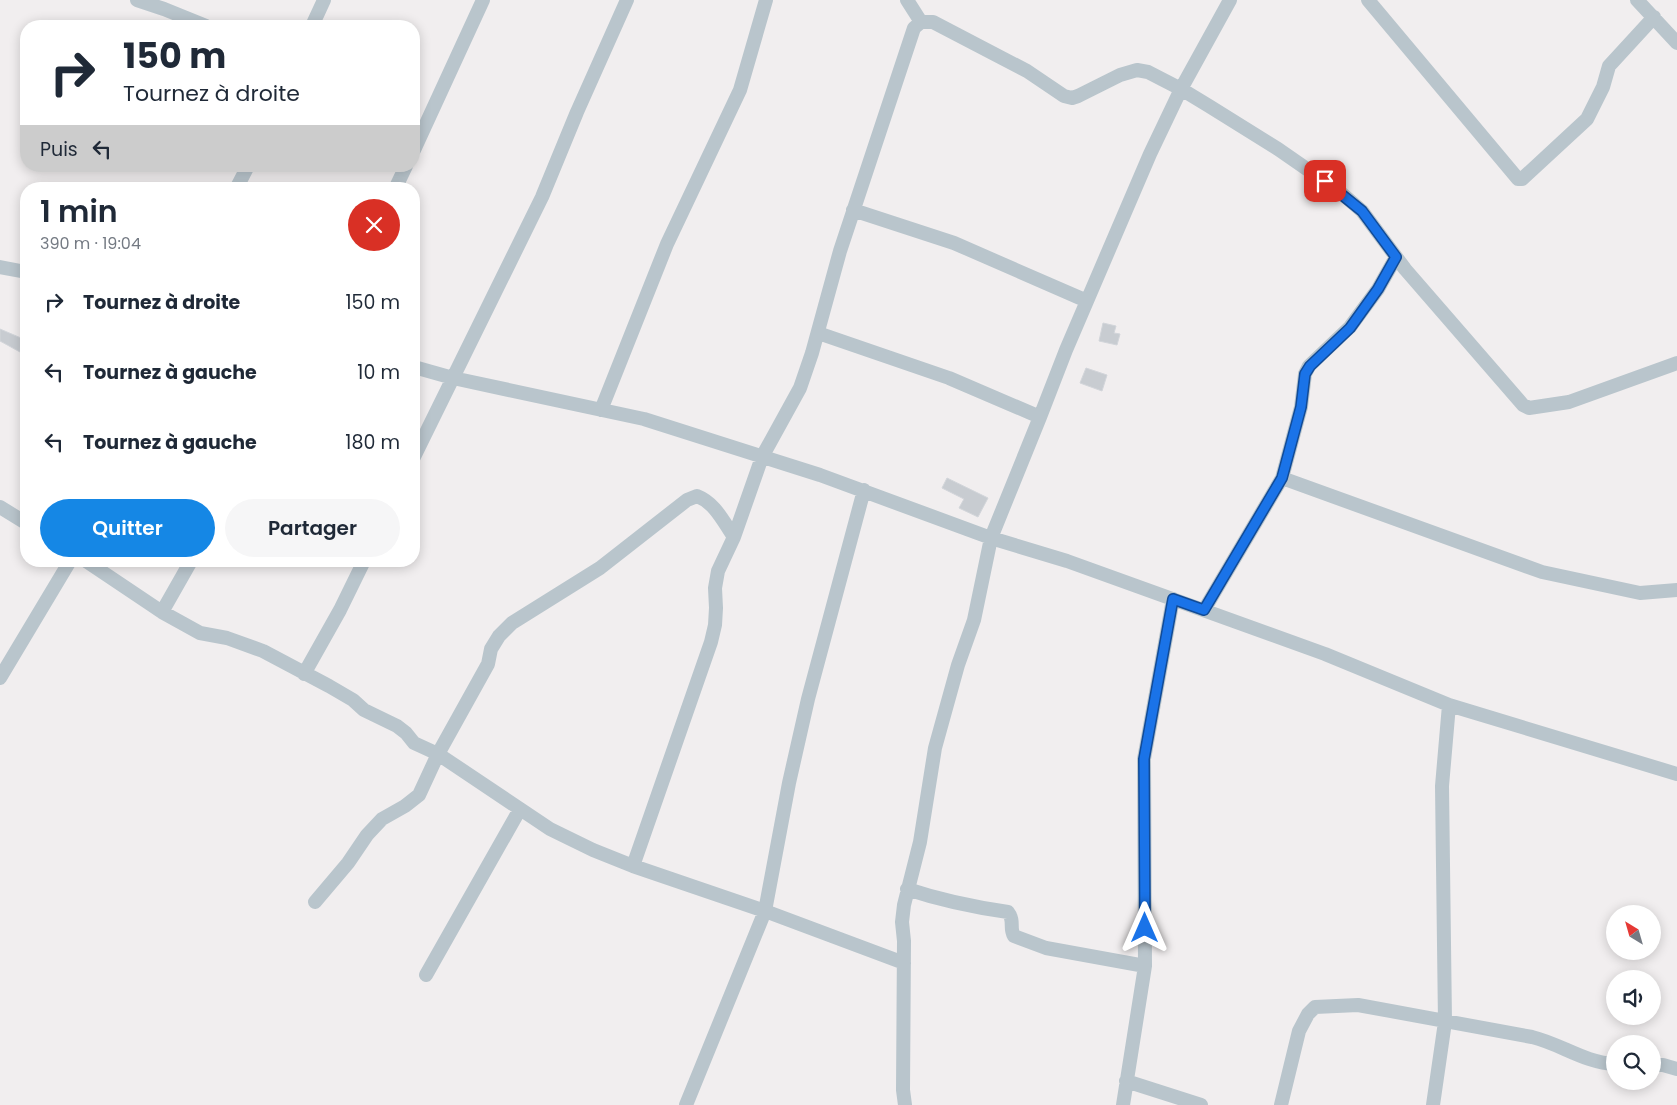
<!DOCTYPE html>
<html lang="fr">
<meta charset="utf-8">
<style>
:root{--surface:#fff;--page:#f6f6f7;--text:#1f2937;--muted:#747a83;--accent:#1587e5}
body{margin:0;font-family:Poppins,sans-serif;background:var(--page);color:var(--text);height:100vh;display:flex;flex-direction:column;font-size:19px;white-space:nowrap}
*{box-sizing:border-box;margin:0}
p{font-size:16px;color:var(--muted)}
.icon{flex:none;width:28px;height:28px;fill:none;stroke:currentColor;stroke-width:2;stroke-linecap:round;stroke-linejoin:round}
.map{position:relative;flex:1;overflow:hidden}
.sheet{position:absolute;left:20px;top:182px;width:400px;height:385px;display:flex;flex-direction:column;background:var(--surface);border-radius:20px;box-shadow:0 2px 12px #0003}
.sheet>*{flex:none}
.hud{position:absolute;left:20px;top:20px;width:400px;height:152px;border-radius:20px;box-shadow:0 2px 12px #0003;background:#fff;color:var(--text);overflow:hidden}
.needle{width:32px;rotate:323deg}
.tools{position:absolute;left:1606px;top:905px;display:grid;gap:10px}
.tools a{display:grid;place-items:center;width:55px;height:55px;border-radius:50%;background:var(--surface);box-shadow:0 2px 12px #0003;font-size:25px}
.pin{position:absolute;display:grid;place-items:center;width:42px;height:42px;color:#fff;margin:-21px;border-radius:10px;box-shadow:0 2px 8px #0006}
.me{position:absolute;width:55px;margin:-28px;rotate:0deg;stroke-linejoin:round;filter:drop-shadow(0 0 4px #0008)}
.turn{display:flex;align-items:center;gap:18px;height:105px;padding:0 20px;font-size:22px}
.turn .icon{width:65px;height:65px;stroke-width:2.5}
.turn b{display:block;font-size:35px;line-height:42px}
.then{display:flex;align-items:center;height:48px;padding:0 20px;background:#0003;gap:10px;font-size:19px}
.round{display:grid;place-items:center;flex:none;width:52px;height:52px;border-radius:26px;background:var(--page)}
.head{display:flex;align-items:center;justify-content:space-between;height:85px;padding:0 20px}
h1{font-size:30px;font-weight:600;line-height:38px}
.cta{display:flex;gap:10px;margin-top:auto;padding:10px 20px}
.cta a{flex:1;height:58px;border-radius:30px;background:var(--accent);color:#fff;font-size:20px;font-weight:600;line-height:58px;text-align:center}
.cta a+a{background:var(--page);color:var(--text)}
ul{padding:0;list-style:none}
li{display:flex;align-items:center;gap:15px;height:70px;padding:0 20px}
li div{flex:1}
li b{display:block;font-size:19px}
li em{font-style:normal}
.map>svg:first-child{display:block}
.building{fill:#c8ccd1;stroke:#d2d5da}
.lines{fill:none;stroke-linecap:round;stroke-linejoin:round}
.street{stroke:#b9c5cc;stroke-width:14}
.route-casing{stroke:#114b97;stroke-width:12}
.route{stroke:#1a73e8;stroke-width:9}
</style>
<div class="map">
<svg width="1677" height="1105" viewBox="0 0 1677 1105">
<rect width="100%" height="100%" fill="#f1eeef"/>
<!-- building -->
<path class="building" d="M1103,323L1116,326L1114,333L1120,334L1117,345L1099,341Z
M0,329L21,338L20,352L0,341Z
M1086,368L1107,375L1102,391L1080,383Z
M947,478L988,498L978,517L959,508L964,499L942,488Z"/>
<g class="lines">
<!-- street -->
<path class="street" d="M137,0L164,9L206,26
M907,0L921,22
M1368,0L1518,179H1522L1587,119L1603,87L1609,66L1654,17
M1637,0L1677,43
M312,26L324,0
M414,150L483,0
M236,189L248,166
M395,189L406,166
M853,210L954,243L1087,301
M0,267L26,272
M818,333L949,378L1040,417
M414,367L453,378L644,419L820,475L991,538L1067,561L1325,654L1449,705L1677,774
M601,410L667,244L740,90L766,0
M414,457L542,197L577,112L627,0
M1282,478L1301,407L1305,374L1309,366L1350,327L1378,289L1396,257
M0,507L26,523
M86,561L162,612L200,633L227,638L263,651L329,686L353,700L364,710L397,726L406,733L414,743L438,754L550,829L593,850L633,866L765,911L904,963
M1204,610L1282,478L1542,572L1640,593L1677,590
M162,612L191,561
M304,674L340,610L364,561
M0,678L70,561
M633,866L711,642L715,625L716,608L715,588L718,571L734,537L762,457L800,388L812,353L840,251L914,28L921,22H933L1027,71L1064,96L1072,98L1078,96L1120,75L1137,70L1148,72L1181,89L1209,106L1278,149L1340,192L1362,211L1405,269L1523,405L1529,408L1569,402L1677,363
M907,889C940,900 973,907 1008,912C1015,920 1009,928 1014,936L1046,948L1145,966
M315,902L348,863L367,835L382,819L405,806L419,795L438,754L488,664L491,649L499,636L512,623L600,568L687,500L697,496C715,503 723,521 734,537
M426,975L520,809
M1652,1065H1663L1677,1069
M1126,1081L1201,1105
M686,1105L765,911L789,783L808,699L864,490
M905,1105L903,1090L904,941L902,922L904,905L920,842L935,748L958,665L974,620L991,538L1040,417L1066,350L1150,154L1181,89L1230,0
M1123,1105L1145,966L1144,759L1173,599
M1281,1105L1299,1031L1308,1014L1315,1007L1358,1005L1532,1037C1561,1044 1585,1063 1615,1064
M1433,1105L1445,1022L1442,786L1449,705"/>
</g>
<g class="lines">
<defs>
<path id="route" d="M1145,928L1144,759L1173,599L1204,610L1282,478L1301,407L1305,374L1310,366L1350,328L1378,289L1396,257L1362,211L1325,181"/>
</defs>
<!-- route casing -->
<use href="#route" class="route-casing"/>
<!-- route -->
<use href="#route" class="route"/>
</g>
</svg>
<div class="tools">
<a><svg class="needle" viewBox="-14 -14 28 28"><path d="M0-13l5 13h-10z" fill="#e53935"/><path d="M0 13l5-13h-10z" fill="#747a83"/></svg></a>
<a><svg class="icon" aria-label="sound" viewBox="0 0 24 24"><path d="M4 9h4l5-4v14l-5-4H4zM17 9q2 3 0 6"/></svg></a>
<a><svg class="icon" aria-label="search" viewBox="0 0 24 24"><circle cx="10" cy="10" r="6"/><path d="M15 15l6 6"/></svg></a>
</div>
<div class="pin" style="left:1325px;top:181px;background:#d93025"><svg class="icon" aria-label="arrive" viewBox="0 0 24 24"><path d="M6 21V4h12l-3 4 3 4H6"/></svg></div>
<svg class="me" style="left:1145px;top:928px" viewBox="-20 -20 40 40"><path d="M0-17L14 15 0 8-14 15z" fill="#1a73e8" stroke="#fff" stroke-width="4"/></svg>
<div class="hud">
<div class="turn"><svg class="icon" aria-label="right" viewBox="0 0 24 24"><path d="M7 20v-9h11M14 6l5 5-5 5"/></svg><div><b>150 m</b>Tournez à droite</div></div>
<div class="then">Puis<svg class="icon" aria-label="left" viewBox="0 0 24 24"><path d="M17 20v-9H6M10 6l-5 5 5 5"/></svg></div>
</div>
<section class="sheet">
<div class="head"><div><h1>1 min</h1><p>390 m · 19:04</p></div><a class="round" style="background:#d93025;color:#fff"><svg class="icon" aria-label="close" viewBox="0 0 24 24"><path d="M6 6l12 12M18 6L6 18"/></svg></a></div>
<ul>
<li><svg class="icon" aria-label="right" viewBox="0 0 24 24"><path d="M7 20v-9h11M14 6l5 5-5 5"/></svg><div><b>Tournez à droite</b></div><em>150 m</em></li>
<li><svg class="icon" aria-label="left" viewBox="0 0 24 24"><path d="M17 20v-9H6M10 6l-5 5 5 5"/></svg><div><b>Tournez à gauche</b></div><em>10 m</em></li>
<li><svg class="icon" aria-label="left" viewBox="0 0 24 24"><path d="M17 20v-9H6M10 6l-5 5 5 5"/></svg><div><b>Tournez à gauche</b></div><em>180 m</em></li>
</ul>
<div class="cta"><a>Quitter</a><a>Partager</a></div>
</section>
</div>
